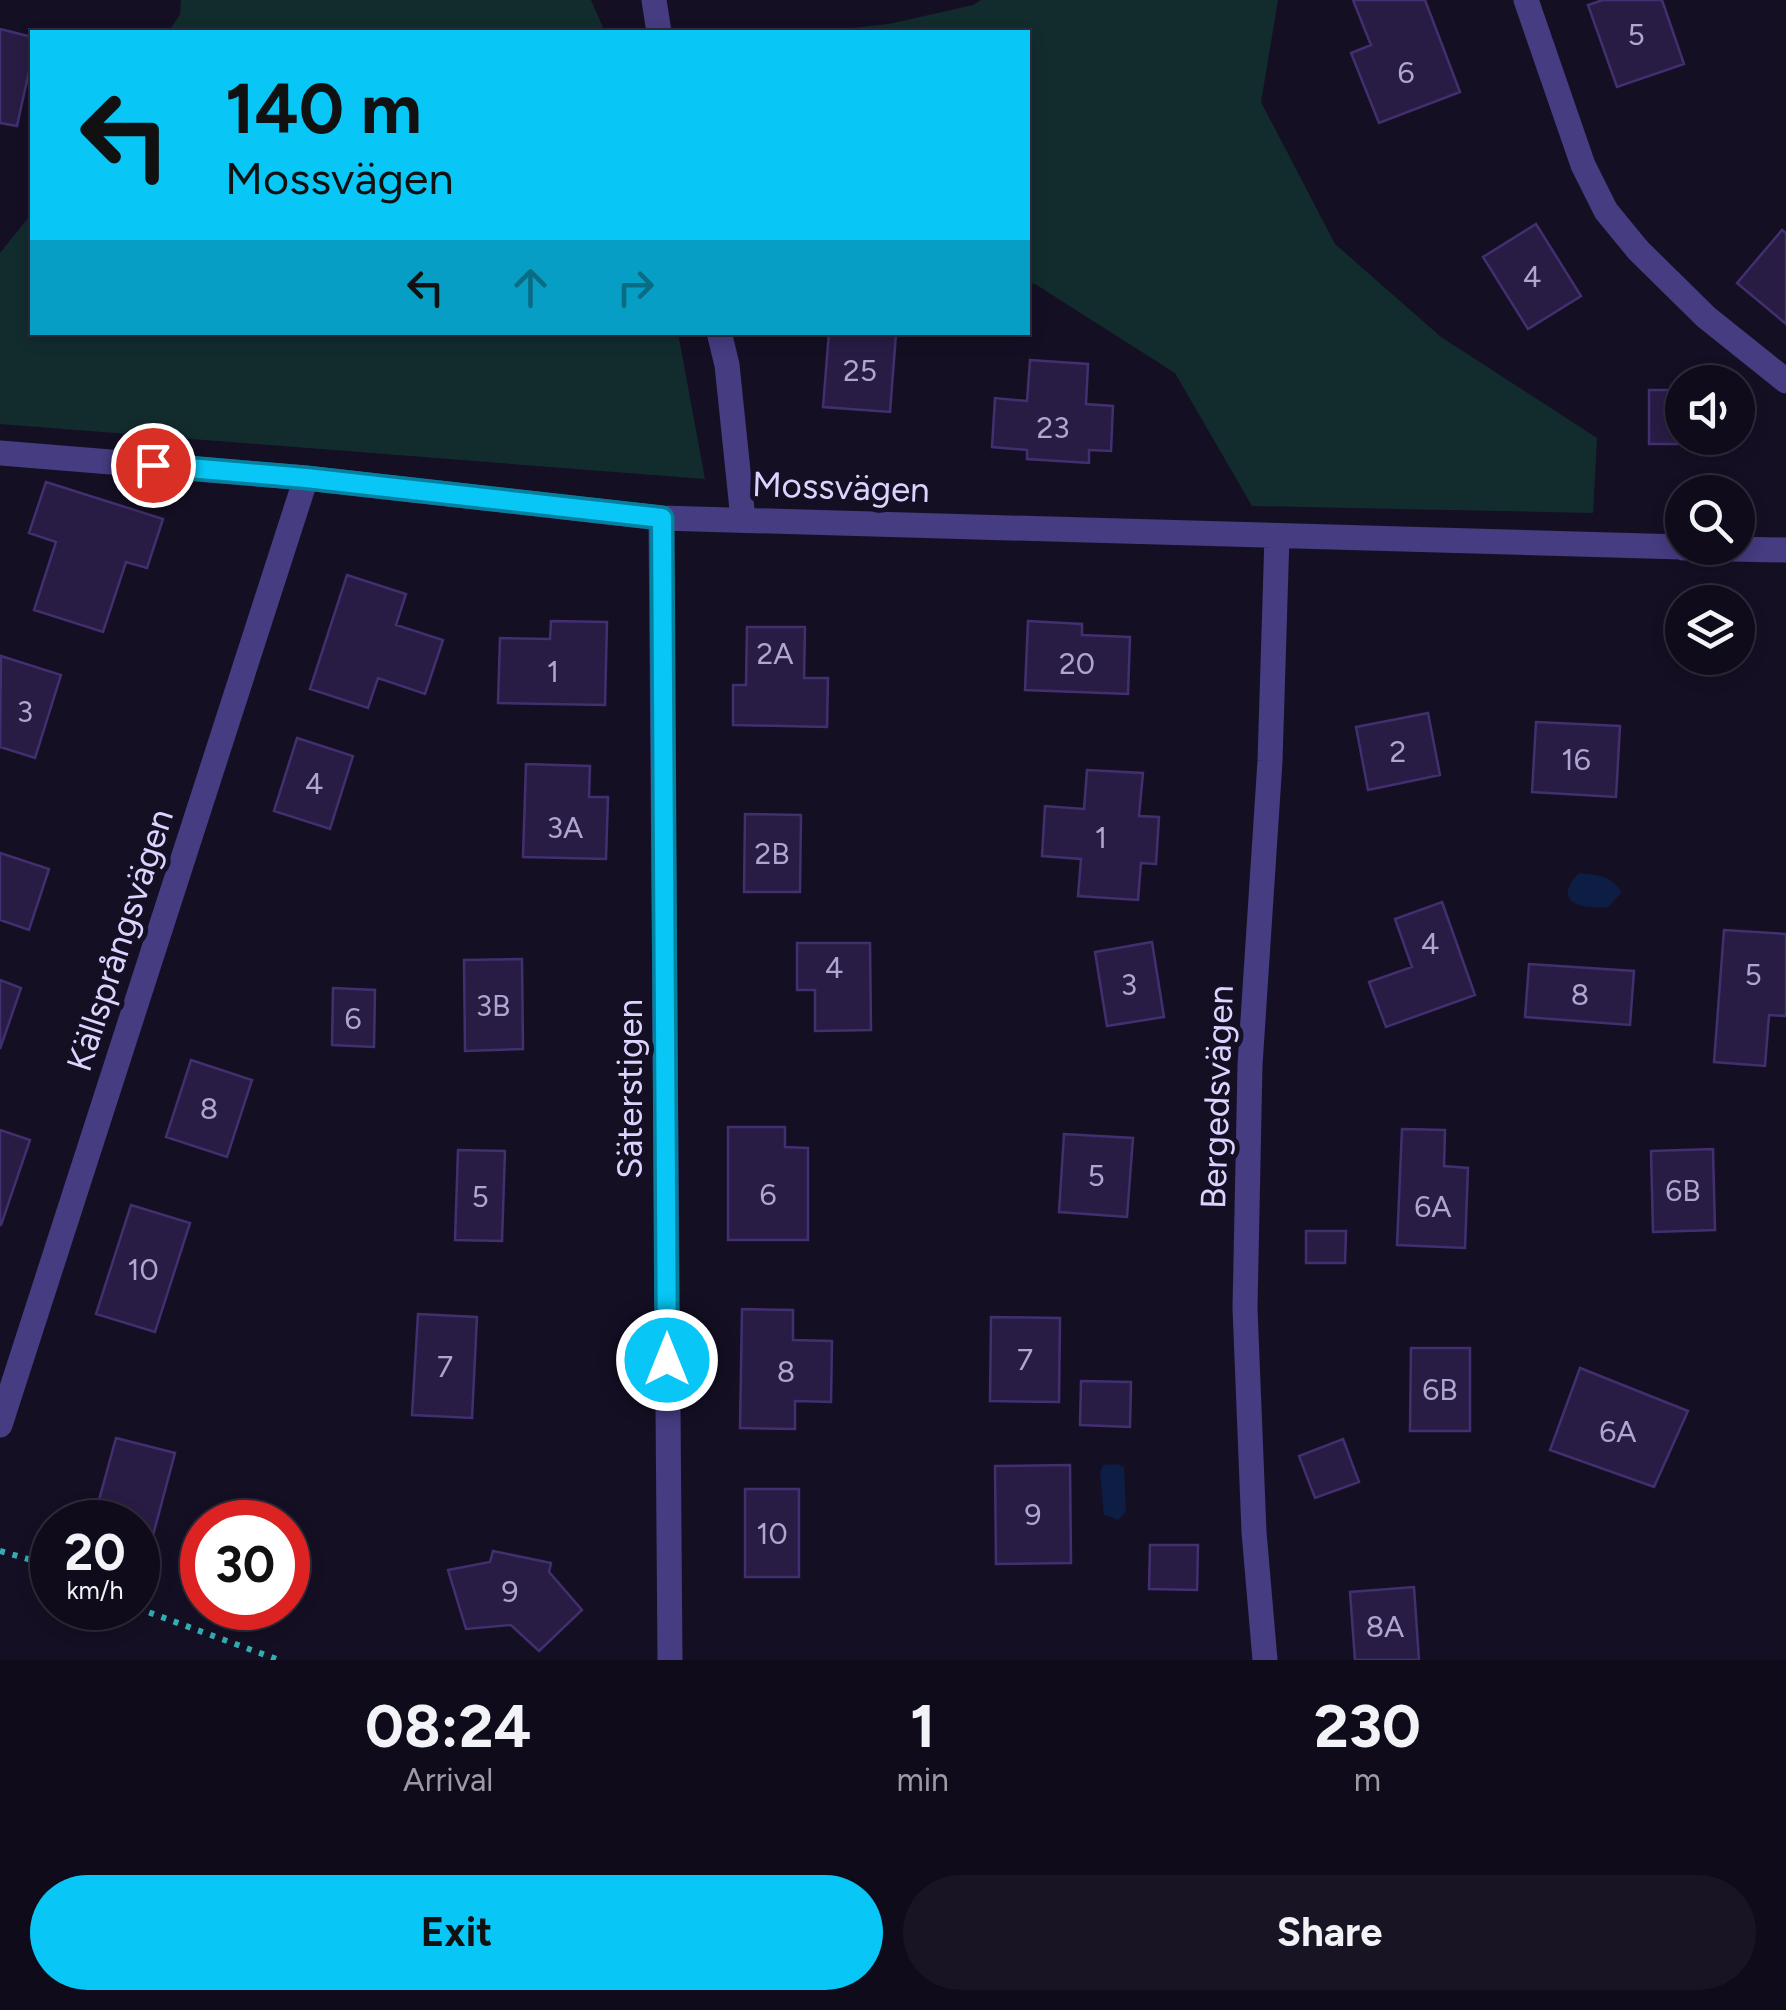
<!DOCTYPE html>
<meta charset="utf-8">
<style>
:root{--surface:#100b1b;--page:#191424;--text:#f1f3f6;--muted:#9c9ba3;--line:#302b3a;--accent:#08c6f5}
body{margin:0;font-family:Figtree,sans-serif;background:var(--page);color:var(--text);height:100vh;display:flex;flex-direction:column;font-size:38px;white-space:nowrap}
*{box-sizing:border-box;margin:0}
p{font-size:32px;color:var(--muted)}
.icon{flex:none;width:55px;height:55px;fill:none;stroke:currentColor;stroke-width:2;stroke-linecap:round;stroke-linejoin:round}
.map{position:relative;height:1660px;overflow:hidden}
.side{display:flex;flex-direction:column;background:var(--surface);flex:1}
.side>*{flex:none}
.guide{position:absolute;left:30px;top:30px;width:1000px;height:305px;border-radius:0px;box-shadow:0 5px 15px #0003,0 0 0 2px var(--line);background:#08c6f5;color:#111;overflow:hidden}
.buttons{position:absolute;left:1665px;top:365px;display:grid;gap:20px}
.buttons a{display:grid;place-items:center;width:90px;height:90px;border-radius:50%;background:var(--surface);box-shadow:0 5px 15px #0003,0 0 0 2px var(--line);font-size:50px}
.speed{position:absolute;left:30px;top:1500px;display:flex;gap:20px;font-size:50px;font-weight:700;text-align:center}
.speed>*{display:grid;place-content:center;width:130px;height:130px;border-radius:50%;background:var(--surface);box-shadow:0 5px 15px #0003,0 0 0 2px var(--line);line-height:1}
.speed small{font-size:25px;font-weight:400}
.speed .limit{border:15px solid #d22;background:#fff;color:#111}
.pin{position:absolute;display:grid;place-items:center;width:85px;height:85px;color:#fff;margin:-42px;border:5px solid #fff;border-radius:50%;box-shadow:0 2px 10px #0007}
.me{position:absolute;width:110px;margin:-55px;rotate:0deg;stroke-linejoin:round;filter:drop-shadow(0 0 8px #0008)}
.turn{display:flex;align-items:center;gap:35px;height:210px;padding:0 30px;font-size:45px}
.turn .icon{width:130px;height:130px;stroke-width:2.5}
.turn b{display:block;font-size:70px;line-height:85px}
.lanes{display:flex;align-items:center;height:95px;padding:0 30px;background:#0003;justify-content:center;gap:50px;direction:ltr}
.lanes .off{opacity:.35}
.eta{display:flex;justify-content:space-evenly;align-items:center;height:170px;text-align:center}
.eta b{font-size:60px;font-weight:700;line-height:70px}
.cta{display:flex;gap:20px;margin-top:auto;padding:20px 30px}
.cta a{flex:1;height:115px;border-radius:60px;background:var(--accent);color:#111;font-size:40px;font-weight:700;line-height:115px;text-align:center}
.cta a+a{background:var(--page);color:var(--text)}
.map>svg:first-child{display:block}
.green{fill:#122c2e}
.water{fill:#0d1d44}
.building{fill:#281c44;stroke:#422f6f;stroke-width:2.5}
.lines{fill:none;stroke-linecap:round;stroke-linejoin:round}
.path{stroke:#33adb2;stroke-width:6;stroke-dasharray:5 8;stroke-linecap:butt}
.minor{stroke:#453c81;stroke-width:25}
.route-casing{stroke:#05819f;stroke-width:25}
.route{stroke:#08c6f5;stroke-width:18}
.labels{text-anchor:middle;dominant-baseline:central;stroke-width:10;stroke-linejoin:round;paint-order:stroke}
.number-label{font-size:30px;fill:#afa5d0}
.street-label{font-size:35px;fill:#dcd3fe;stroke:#150f24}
</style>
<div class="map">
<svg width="1786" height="1660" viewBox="0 0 1786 1660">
<rect width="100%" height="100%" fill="#150f24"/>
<!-- green -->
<path class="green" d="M181,0H591L605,32H168L180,15Z
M981,0H1278L1261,102L1335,244L1441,337L1597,438L1593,513L1252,506L1175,373L1035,284L1028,283V32H814L889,24L973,5Z
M32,213V332L678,333L705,479L0,424V253Z"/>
<!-- water -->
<path class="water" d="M1579,873C1599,875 1610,875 1622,892L1608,907C1581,910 1551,902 1579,873Z
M1117,1464L1124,1467L1126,1512L1118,1520L1104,1515L1100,1473L1103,1465Z"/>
<!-- building -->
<path class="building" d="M1353,0H1425L1460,92L1379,123L1351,53L1371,45Z
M1603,0H1662L1684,64L1617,87L1588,5Z
M0,29L32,37V58L17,126L0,123Z
M1536,224L1581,296L1528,329L1483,257Z
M1782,230L1786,233V324L1737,283Z
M829,332L896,334L890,412L823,407Z
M1030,360L1088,364L1086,404L1113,406L1111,451L1089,450V463L1027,459V450L992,447L995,398L1027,401Z
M1649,390H1682V438H1712V444H1649Z
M46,482L163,519L147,568L126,562L103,632L34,610L56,542L29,533Z
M347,575L406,594L396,625L443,640L425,694L378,678L368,708L310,689Z
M551,621L607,622L605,705L498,703L500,638L550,639Z
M1028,621L1082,624V635L1130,637L1128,694L1025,690Z
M747,627H805L804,678H828L827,727L733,725V685H746Z
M1,656L61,675L35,758L0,747Z
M1428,713L1440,775L1368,790L1356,727Z
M1536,722L1620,726L1616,797L1532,792Z
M297,738L353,756L330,829L274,811Z
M526,764L590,766L589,797H608L606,859L523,857Z
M1087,770L1143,773L1139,816L1159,817L1156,864L1141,863L1138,900L1078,896L1081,859L1042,856L1045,806L1084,809Z
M745,814L801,815L800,892H744Z
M0,853L49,869L29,930L0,920Z
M1442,902L1475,995L1386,1027L1369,982L1412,967L1395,919Z
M1724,930L1786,934V1016L1769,1015L1765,1066L1714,1062Z
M1152,942L1164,1017L1107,1026L1095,952Z
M797,943H870L871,1030L815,1031V990H797Z
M522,959L523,1049L465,1051L464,960Z
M1529,964L1634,971L1630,1025L1525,1017Z
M0,980L21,988L0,1049Z
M333,988L375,990L374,1047L332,1045Z
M191,1060L252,1080L227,1157L166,1137Z
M728,1127H785V1147L808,1148V1240H728Z
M1402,1129L1445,1130L1444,1166L1468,1168L1465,1248L1397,1245Z
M0,1130L30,1140L1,1225H0Z
M1064,1134L1133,1138L1127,1217L1059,1212Z
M1713,1149L1715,1230L1653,1232L1651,1151Z
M458,1150L505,1151L502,1241L455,1240Z
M131,1205L190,1223L155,1332L96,1314Z
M1306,1231H1346L1345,1263H1306Z
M742,1309L793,1310V1340L832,1341L831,1402L795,1401V1429L740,1428Z
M418,1314L477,1317L472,1418L412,1415Z
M991,1317L1060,1318L1059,1402L990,1401Z
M1411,1348H1470V1431H1410Z
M1580,1368L1688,1411L1654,1487L1550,1450Z
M1081,1381L1131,1382L1130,1427L1080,1425Z
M116,1438L175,1453L152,1539L138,1535V1522H93Z
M1343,1439L1359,1482L1315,1498L1299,1456Z
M1070,1465L1071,1563L996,1564L995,1466Z
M745,1489H799V1577H745Z
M1150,1545H1198L1197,1590L1149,1589Z
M493,1551L551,1563L549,1572L582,1610L539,1651L511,1625L466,1629L448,1570L490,1562Z
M1414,1587L1419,1660H1355L1350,1592Z"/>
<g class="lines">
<!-- path -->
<path class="path" d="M0,1551L52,1566
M137,1608L279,1660"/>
<!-- minor -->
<path class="minor" d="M654,0L659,32
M1526,0L1583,165L1606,211L1638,250L1706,317L1786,381
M719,332L727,365L743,519
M0,453L306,478L661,518L1682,547
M661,518L670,1660
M1683,548L1786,550
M0,1425L306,478
M1265,1660L1254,1532L1245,1308L1250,1065L1270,761L1277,536"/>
</g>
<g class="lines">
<defs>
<path id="route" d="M153,465L306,478L662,518L667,1360"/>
</defs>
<!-- route casing -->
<use href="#route" class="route-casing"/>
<!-- route -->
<use href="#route" class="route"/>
</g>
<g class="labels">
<!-- number labels -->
<g class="number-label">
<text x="1636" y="34">5</text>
<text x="1406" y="72">6</text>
<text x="1532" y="276">4</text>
<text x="860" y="370">25</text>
<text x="1053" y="427">23</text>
<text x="775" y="653">2A</text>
<text x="1077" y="663">20</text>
<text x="553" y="671">1</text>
<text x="25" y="711">3</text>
<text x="1398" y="751">2</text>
<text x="1576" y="759">16</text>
<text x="314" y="783">4</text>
<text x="565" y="827">3A</text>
<text x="1101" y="837">1</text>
<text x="772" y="853">2B</text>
<text x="1430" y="943">4</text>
<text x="834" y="967">4</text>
<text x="1753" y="974">5</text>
<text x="1129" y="984">3</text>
<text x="1580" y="994">8</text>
<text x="493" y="1005">3B</text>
<text x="353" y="1018">6</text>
<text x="209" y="1108">8</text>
<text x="1096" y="1175">5</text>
<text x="1683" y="1190">6B</text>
<text x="768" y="1194">6</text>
<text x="480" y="1196">5</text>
<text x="1433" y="1206">6A</text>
<text x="143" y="1269">10</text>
<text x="1025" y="1359">7</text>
<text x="445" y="1366">7</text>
<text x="786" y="1371">8</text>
<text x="1440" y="1389">6B</text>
<text x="1618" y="1431">6A</text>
<text x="1033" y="1514">9</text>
<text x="772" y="1533">10</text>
<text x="510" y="1591">9</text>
<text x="1385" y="1626">8A</text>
</g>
<!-- street labels -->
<g class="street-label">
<text transform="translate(841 487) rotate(2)">Mossvägen</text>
<text transform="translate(120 940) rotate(-72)">Källsprångsvägen</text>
<text transform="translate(630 1089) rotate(-90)">Säterstigen</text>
<text transform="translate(1217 1097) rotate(-88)">Bergedsvägen</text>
</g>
</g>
</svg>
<div class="buttons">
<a><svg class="icon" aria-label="sound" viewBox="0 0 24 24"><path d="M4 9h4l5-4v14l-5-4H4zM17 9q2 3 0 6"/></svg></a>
<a><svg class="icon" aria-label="search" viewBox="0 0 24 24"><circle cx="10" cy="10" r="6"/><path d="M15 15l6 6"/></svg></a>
<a><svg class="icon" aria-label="layers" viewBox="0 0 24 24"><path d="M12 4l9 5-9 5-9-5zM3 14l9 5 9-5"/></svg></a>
</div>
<div class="speed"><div>20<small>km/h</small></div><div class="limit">30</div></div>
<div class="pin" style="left:153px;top:465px;background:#d93025"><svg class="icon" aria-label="arrive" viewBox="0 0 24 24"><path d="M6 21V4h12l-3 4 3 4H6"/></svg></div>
<svg class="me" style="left:667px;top:1360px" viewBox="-20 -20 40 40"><circle r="17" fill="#08c6f5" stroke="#fff" stroke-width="3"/><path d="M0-11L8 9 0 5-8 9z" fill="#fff"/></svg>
<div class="guide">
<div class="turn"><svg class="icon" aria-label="left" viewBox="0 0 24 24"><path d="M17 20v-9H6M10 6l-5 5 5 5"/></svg><div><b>140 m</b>Mossvägen</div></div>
<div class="lanes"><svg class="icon" aria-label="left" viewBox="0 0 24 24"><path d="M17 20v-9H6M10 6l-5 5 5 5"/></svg><svg class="icon off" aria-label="ahead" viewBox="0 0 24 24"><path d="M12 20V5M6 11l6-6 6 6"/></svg><svg class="icon off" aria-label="right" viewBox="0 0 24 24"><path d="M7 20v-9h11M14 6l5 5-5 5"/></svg></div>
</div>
</div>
<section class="side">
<div class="eta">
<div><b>08:24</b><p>Arrival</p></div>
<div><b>1</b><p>min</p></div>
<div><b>230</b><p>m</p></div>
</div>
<div class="cta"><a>Exit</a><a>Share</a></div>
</section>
